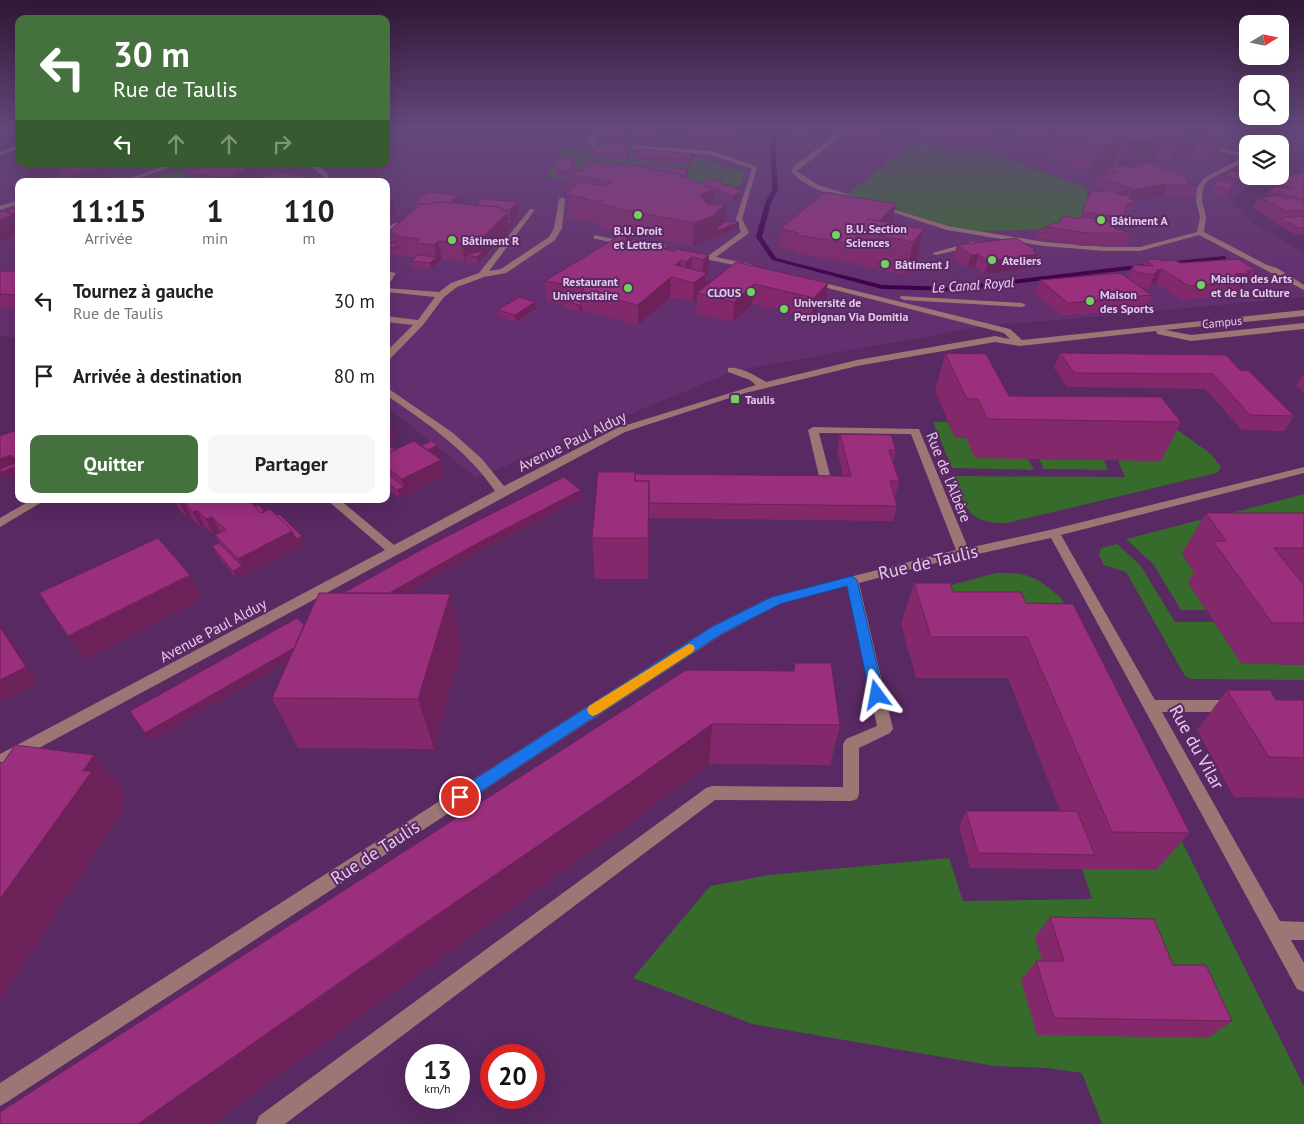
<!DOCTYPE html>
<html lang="fr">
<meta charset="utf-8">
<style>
:root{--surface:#fff;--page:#f6f6f6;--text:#202124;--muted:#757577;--accent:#45713e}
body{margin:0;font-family:"PT Sans",sans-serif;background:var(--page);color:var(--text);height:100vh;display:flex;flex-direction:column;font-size:19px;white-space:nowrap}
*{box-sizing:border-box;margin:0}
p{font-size:16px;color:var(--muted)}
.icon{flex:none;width:28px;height:28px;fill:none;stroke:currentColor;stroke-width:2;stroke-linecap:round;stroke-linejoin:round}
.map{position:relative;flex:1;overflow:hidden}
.panel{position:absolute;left:15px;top:178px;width:375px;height:325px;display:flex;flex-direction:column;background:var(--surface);border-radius:10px;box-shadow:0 5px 20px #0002}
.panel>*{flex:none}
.hud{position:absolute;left:15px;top:15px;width:375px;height:152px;border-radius:10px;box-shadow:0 5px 20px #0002;background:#45713e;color:#fff;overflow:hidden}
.needle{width:32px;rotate:80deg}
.fabs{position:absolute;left:1239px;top:15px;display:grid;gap:10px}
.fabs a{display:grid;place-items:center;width:50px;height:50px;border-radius:10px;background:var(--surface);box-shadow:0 5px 20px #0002;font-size:25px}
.speed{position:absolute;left:405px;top:1044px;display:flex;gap:10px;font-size:25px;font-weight:700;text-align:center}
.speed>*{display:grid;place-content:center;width:65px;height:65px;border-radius:50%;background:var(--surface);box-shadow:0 5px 20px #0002;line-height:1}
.speed small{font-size:12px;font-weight:400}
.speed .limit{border:8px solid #d22;background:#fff;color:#111}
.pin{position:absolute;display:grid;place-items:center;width:42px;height:42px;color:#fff;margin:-21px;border:2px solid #fff;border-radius:50%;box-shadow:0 1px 5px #0007}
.me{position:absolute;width:55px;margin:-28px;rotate:347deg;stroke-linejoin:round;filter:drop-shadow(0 0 4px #0008)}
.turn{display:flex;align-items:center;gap:18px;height:105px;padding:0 15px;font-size:22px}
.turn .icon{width:65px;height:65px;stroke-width:2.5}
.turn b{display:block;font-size:35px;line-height:42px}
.lanes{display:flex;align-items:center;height:48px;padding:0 15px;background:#0003;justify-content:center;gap:25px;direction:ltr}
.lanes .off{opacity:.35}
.eta{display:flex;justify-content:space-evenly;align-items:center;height:85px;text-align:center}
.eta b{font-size:30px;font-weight:800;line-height:35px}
.action{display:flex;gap:10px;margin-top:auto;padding:10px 15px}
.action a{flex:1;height:58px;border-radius:10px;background:var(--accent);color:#fff;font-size:20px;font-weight:800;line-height:58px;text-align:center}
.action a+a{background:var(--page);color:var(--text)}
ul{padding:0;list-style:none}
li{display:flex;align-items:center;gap:15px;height:75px;padding:0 15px}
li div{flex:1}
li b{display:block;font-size:19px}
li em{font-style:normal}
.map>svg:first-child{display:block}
.built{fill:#642f6f}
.green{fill:#366b2b}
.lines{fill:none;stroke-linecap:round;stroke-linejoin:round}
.stream{fill:#40004c;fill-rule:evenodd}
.minor{fill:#9c7574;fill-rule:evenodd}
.wall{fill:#84286c}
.shaded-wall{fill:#6c2158}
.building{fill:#9a2f7d;stroke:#6c2158}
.route{fill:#1a73e8;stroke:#114b97}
.slow{fill:#f59e0b}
.poi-dot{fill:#72d25d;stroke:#582962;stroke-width:2}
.labels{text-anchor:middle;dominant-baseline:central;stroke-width:4;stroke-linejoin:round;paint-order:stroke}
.far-poi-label{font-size:12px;font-weight:bold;fill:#e5caeb;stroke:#582962;text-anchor:start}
.far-street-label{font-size:12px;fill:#e5caeb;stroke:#582962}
.far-water-label{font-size:14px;font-style:italic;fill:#f5cdfd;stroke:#582962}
.street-label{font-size:15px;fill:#e5caeb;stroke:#582962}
.near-street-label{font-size:18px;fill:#e5caeb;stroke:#582962}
</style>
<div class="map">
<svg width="1304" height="1124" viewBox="0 0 1304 1124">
<rect width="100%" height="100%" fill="#582962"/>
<!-- built -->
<path class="built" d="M386,127H1304V142L1290,159L1280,166V144H1248V176H1265L1230,201L1253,223L1304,253V297L1059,320L991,325L734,371L476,478L386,406V181H19V338L0,336V161L19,153V164H386Z"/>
<!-- green -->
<path class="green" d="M920,143L992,154L1086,187L1088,202L1078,229L978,231L918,220L848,194L908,146Z
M565,147L698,157L744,172L740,187L547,177Z
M179,169L196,174L189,181H145Z
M1152,412L1211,454L1221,467L1217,473L1007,523C966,523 968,510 953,476L1125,477L1118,460Z
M933,422H948L955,437L966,438L1028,459L1034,470L952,468Z
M1039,459L1104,460L1108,470L1044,469Z
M1304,494V554L1220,516Z
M1211,517L1182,554L1200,581L1188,582L1206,610H1181L1154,565L1126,539Z
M1117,544L1141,566L1175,622H1214L1241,663L1304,665V680L1191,679L1185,676L1126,572L1104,565L1099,555L1101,548Z
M996,573C1028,572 1037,577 1061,598L1304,1087V1124H1102L1082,1073L1047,1068L994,1066L752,1024L633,978L710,886L769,875L949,858L963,901L1092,899L1008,644L944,587Z"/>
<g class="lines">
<!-- stream -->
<path class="stream" d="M775,127H779L775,145L778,190L771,203L762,237L776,258L882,285L955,287L1145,264L1148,266L1145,268L955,291L882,289L772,260L756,237L765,203L772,190L771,145Z
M1224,256L1226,257V259L1167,266L1164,264L1167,262Z"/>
<!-- minor -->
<path class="minor" d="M599,127H605L592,142L595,143L713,151L757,167L742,219L749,233L716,257L753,265V269L710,260L691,259L687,257L691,255L708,256L741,232L736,219L752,169L712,155L592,146L586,142Z
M846,127H852L797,171L818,185L863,199V201L861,202C836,196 808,191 791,171L794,166Z
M1266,127H1292L1271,144H1264L1282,130Z
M1203,142L1232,151L1248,153V160L1208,180L1203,188L1202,201L1206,217L1204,232L1267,265L1277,268L1304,285V290L1199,235L1140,251H1105L1044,246L947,230L877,207L882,206L948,226L1044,242L1105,247H1140L1197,232L1200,217L1196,201L1197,188L1204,178L1245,156L1229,154L1203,144Z
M19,144V148L0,156V152Z
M171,164H179L131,181H123Z
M307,164C318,163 327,171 331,181H325L322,175Z
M562,197L565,199L562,228L555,240L506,273L484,277L457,287L444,297L423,325L389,360L386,361V352L413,325L386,322V316L418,320L435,297L386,292V288L439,292L451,283L479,273L530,209H534V211L489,271L501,269L549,237L554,228L559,199Z
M19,200V204L0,210V206Z
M395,223L400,224L386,235V229Z
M594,235L627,242L631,244L627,246L597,239H594Z
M972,242H975V246L936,255L932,253Z
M386,271L396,273L389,284H386Z
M808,279L1010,329L1022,340L1304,310V316L1165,330L1191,335L1304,323V329L1191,341L1157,334L1156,331L1020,346L995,342L857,366L745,393L625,432L0,769V754L385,550L326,499H339L394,545L495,491C467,450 427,423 386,395V387L453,433L482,459L504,486L617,428L756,385L750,380L728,372V368C740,366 756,376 766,382L857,360L995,336L1010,339L1004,333L808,283Z
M901,296L1022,303L1026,305L1022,307L904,300L900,298Z
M813,427L919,429L968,548L1054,529L1304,467V473L1061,535L1155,700H1231L1236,702L1238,706L1236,710L1231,712H1162L1280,921L1304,922V940H1291L1304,963V992L1297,989L1051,538L927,565L859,583L893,729L890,733L859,748V794L857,799L851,801L715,800L285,1124H256L259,1116L706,788L712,786L843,787V744L846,739L877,726L847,586L780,604L721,635L7,1102L0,1106V1083L711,627L771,597L956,550L911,434L819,433L831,479C826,484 815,483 808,481L806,479L808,477L819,476L808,430Z
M33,499H47L0,527V518Z"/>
</g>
<!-- wall -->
<path class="wall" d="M616,127H670V128L663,127V136L659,143L631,140L626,145L602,144V133L614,129Z
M680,127H751L739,150L714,148L715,146H682V130H680Z
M794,127H807V129H803L802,133L805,138L804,143H797V135H793Z
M852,127H906L878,150L852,147V144H850Z
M920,127H993L988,146L918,137Z
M1014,127H1259L1254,138L1225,139L1216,161L1206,162L1192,157L1170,162L1154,156L1151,163L1188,183L1198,186L1193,198L1163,196L1134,200L1128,216L1124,215L1119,229L1131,233L1126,246H1082L1035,238L1037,232L1045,228L1046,227L1080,219L1082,212L1101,192L1105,191L1097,187L1101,176L1105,175L1106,171L1089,174L1048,156L1051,144L1050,145L1047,149L1014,143L1015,137L1013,132Z
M591,152L632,153L626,160L591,157Z
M635,155L694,159L690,165L635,161Z
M575,158V163L573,168H581V170L636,166L688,169V174L686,177L704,185L705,179L722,180V185L742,190V196L732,202L718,196V194L714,193V204L725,222L739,228L693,246L598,227V223L584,222V220L569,218L568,195H567L566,176H555V170Z
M1248,160V169L1242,167L1245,162Z
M28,164H108L102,167L106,178L94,181H70L63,178L61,176L31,179L26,168Z
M253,165L256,176L247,181H188L185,173Z
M1304,168V235L1302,234L1296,235L1276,224L1277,222L1252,208L1258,197L1266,196L1268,192L1278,186L1279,184L1302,172Z
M1247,173L1245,179L1236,185H1234L1227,196L1210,192L1213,186L1220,180L1222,176Z
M459,195L461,204L475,205L482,199L519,214L513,220V226L478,263L442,259L431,269L413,267L411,261L416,257L387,254L386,247L393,242L390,230L415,210L414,203Z
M892,222L891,223L924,229L916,262L906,275L851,263L795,253V251L778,247L780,229Z
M957,245L1035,252L1033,267L1019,269V270L984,274L975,267L967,268L953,257Z
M669,250L709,255L708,274L706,275V278L710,283L736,262L825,303L811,318L752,304L733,322L696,313L697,299L693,302L670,297L638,325L582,310L580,312L563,307V304L547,301L545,281Z
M1145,260L1161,261L1256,270L1250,283L1244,284L1243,286H1241L1243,288L1240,294L1183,300L1156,283H1152L1149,287H1141L1152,295L1146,308L1063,316L1035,294L1040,280L1127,278L1132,267L1143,265Z
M0,271H19V308H0Z
M536,309L516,322L499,317L498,310Z
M945,353L1009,396L1181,422L1161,461L975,458L966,438L955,437L935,391Z
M1060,353L1241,371L1294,416L1284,431L1242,430L1205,389L1068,387L1054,368Z
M1304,373V393L1296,386Z
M386,420L396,439L387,443L395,450L421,446L438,445L439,453L435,455L441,460L444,475L400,498L386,488Z
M840,434L896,450L893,462L899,481L895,497L897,506L893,521L649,518L648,579H595L592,538L635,474L843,476L837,450Z
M581,490L582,498L479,551L405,594L462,645L434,749L298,748L272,698L288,661L151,740L304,625L343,593Z
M174,499H260L265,511L305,544L237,579L216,554L212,546L219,543L215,535L220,533L213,535L205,526L201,528L192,518L188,519L178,508Z
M1206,513H1304V662L1302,665L1241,663L1188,582L1194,572L1182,553Z
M914,583L953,592L1026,603L1190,833L1156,870L970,868L959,826L966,811H1060L1008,678H916L901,624Z
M686,670L840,725L830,765L709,764L633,821L420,973L212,1124H0Z
M1227,690L1276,700H1304V798L1234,797L1197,730Z
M1050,917L1173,965L1232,1021L1208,1038L1037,1035L1021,980L1036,961H1042L1035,937Z"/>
<!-- shaded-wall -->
<path class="shaded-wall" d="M0,127H12L13,129L0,133Z
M662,127H663V136L659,143V132Z
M744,127H751L750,128L739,150L740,135Z
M882,127H906L878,150Z
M1053,127H1066L1064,132L1056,129L1051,144L1050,145L1047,149Z
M631,130V140L626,145V135Z
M1204,130L1192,157L1170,162L1181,134Z
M1228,133L1216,161L1206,162L1218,135Z
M1162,137L1151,165H1134L1133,167L1115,170L1126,142Z
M1120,140L1118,143H1120L1110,170L1107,169L1106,171L1089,174L1099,146L1114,141Z
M631,147L632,153L626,160V154Z
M1287,150L1284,155L1280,158V154Z
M694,154V159L690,165V160Z
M575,158V163L571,171L570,168Z
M88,164H108L102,167L106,178L94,181H78L75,174Z
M56,165L61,176L31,179L26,168Z
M253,165L256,176L247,181H229L228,178Z
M688,169V174L684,182V176Z
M1247,173L1245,179L1236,185L1238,179Z
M310,176L312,181H300Z
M1235,183L1232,189L1227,196L1229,190Z
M1167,184L1163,196L1128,201L1133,190Z
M714,190L713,212L700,195Z
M742,190V196L732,202L733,196Z
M1128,190L1123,202L1113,204L1117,192Z
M459,195L461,207L444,208Z
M393,201L396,213L386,220V206Z
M518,202L519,214L513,220V226L509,231L508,225L511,222L509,210Z
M726,204L725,227L739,222V228L693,246L694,223L715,213Z
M896,204L892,222L879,235L867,233Z
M507,213L509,231L478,263L477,257L465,255L466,261L465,262L462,243Z
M15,214L19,221V234L0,242V220Z
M924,229L916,262L906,275L913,242Z
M438,241L442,259L431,269L430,263L436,257L434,245Z
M669,245V263L664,249Z
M1036,250L1034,255L1038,254L1033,267L1019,269V270L984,274L988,261L1021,256L1033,251Z
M979,254L975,267L967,268L971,255Z
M709,255L708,274L706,275V282L710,279V285L697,293V299L693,302L694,283L702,276L703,260Z
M692,257L691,276L685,281L686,262Z
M681,260L680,279L675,265Z
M1162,269L1156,283H1152L1149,287L1155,274L1157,270Z
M1250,273L1243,286H1238L1240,282H1236L1239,276L1235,274Z
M671,277L670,297L638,325V305Z
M828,283L825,303L811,318L814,298Z
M754,284L752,304L733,322L734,302Z
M535,302L536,309L516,322L515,315Z
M581,304L582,310L580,312L579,305Z
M392,424L396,439L386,444V427Z
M438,445L439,453L424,461L422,453Z
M11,455L19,456V475L7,479L5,477L0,478V459Z
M441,460L444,475L406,495L402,479Z
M649,481V521L648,579V538Z
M404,487L406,495L400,498L397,490Z
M581,490L582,498L479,551L332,636L329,628L478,543Z
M253,499H260L266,511L258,515L249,501Z
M184,502L192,518L188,519L180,503Z
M197,510L205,526L201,528L193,512Z
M212,517L220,532L213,535L206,519Z
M292,531L302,536L305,544L237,579L233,571L242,566L238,559Z
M190,575L203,598L85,660L68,636Z
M450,594L462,645L434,749L418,699Z
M0,623L38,683L0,702Z
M315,636L319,644L151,740L145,733Z
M712,724L709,764L633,821L420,973L212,1124H138Z
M94,755L126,794L120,805L124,810L0,1000V899Z"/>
<!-- building -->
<path class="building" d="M616,127H662L659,132L631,130L626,135L602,133L606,128L614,129Z
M685,127H744L740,135L715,133L717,131H682Z
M794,127H803L802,130H794Z
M1070,127H1134L1162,137L1126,142L1120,140L1114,141L1120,143L1099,146L1056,129Z
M1161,127H1223L1227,128L1228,133L1218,135L1204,130L1181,134Z
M798,132L805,133V138L797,137Z
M597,145L631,147L626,154L591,152Z
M1280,148L1287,150L1280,154Z
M640,149L694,154L690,160L635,155Z
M561,157L575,158L570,168H581V170L574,171L555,170Z
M587,161L638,166L681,175L714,190L700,195L707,204H726L715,213L717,214L694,223L597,204L602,201L583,199L586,198L568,195L570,187L572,188L582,182L604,186L612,182L565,173L584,170Z
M1140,163H1150L1188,178V183L1198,186L1167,184L1133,190L1101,176L1117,173L1107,169L1118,166L1133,167H1137L1134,165Z
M28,164H94L102,167L75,174L58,167L61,166L56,165L26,168Z
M205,164H243L253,165L228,178L185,173Z
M637,165L688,169L684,176L636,166Z
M1231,170L1247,173L1238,179L1222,176Z
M1304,171V199L1268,192L1276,186L1292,189L1295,188L1279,184L1295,173L1299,174Z
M275,172L310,176L300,181H256Z
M705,179L722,180L721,185L735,186L733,187L742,190L733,196L718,190L720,189L706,186L704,184Z
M1218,180L1235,183L1229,190L1213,186Z
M1127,188L1128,190L1117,192L1116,194L1130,196L1129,199L1134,200L1132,204L1128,203L1123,218L1105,215L1103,220L1120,224L1119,226L1114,228L1131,233H1087L1046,227L1054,223L1059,224L1063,216L1081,219L1082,216L1094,219L1097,214L1082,212L1092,190L1101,192Z
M428,192L459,195L450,203L439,202L426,204L414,203Z
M825,192L896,204L879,221L869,219L857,231L854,244L797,235L799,233L780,229Z
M1280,196L1287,199L1296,198L1304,203V211H1286L1258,197Z
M482,199L518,202L509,210H502L499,207L475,205Z
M386,200L393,201L386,206Z
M439,202L499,207L507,213L481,239L462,243L438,241L434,245L416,243L420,239L396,236L390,230L420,205Z
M18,208H19V220L15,214L7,213L8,212V209Z
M0,211L15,214L0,220Z
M1304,216V228H1299L1279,218Z
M869,219L924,229L913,242L857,231Z
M507,220H513L508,225Z
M724,222H739L717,231V229Z
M1045,228L1044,233L1037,232Z
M619,236L653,244L657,242L669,245L664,249L673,251L676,249L709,255L703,260L692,257L686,262L681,260L675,265L707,273L694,283L671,277L638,305L581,291L584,289L575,286L545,281Z
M1016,238L1036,250L1033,251L1038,254L1021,256L1023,257L988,261L979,254L971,255L957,245Z
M393,242L398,248L386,247Z
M483,251L477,257L465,255Z
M418,255L436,257L430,263L411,261Z
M1158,259L1161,261L1175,260L1180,263L1238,259L1256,270L1246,271L1250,273L1235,274L1239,276L1232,277L1240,282L1189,286L1162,269L1157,270L1155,274H1147L1136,272L1132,267L1135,265L1154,266L1145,260Z
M736,262L828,283L814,298L754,284L734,302L697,293Z
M0,271H19V295L0,294Z
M1120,273L1152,295L1068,303L1040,280Z
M1238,285L1243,288H1237Z
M519,297L535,302L515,315L498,310Z
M567,297L581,301V304L579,305L562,300Z
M945,353L986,354L1009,396L1161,397L1181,422L987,419L978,399H967Z
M1060,353L1226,355L1241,371L1248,370L1294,416L1250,415L1213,374L1074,373Z
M386,420L392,424L386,427Z
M14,431L19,437V456L13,458L11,455L0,459V436Z
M840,434L891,435L896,450H889L899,481H890L897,506L649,503V481H635V474L851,476Z
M414,441L441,460L402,479L386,467V454Z
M431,441L438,445L428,450L421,446Z
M386,443L395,450L386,454Z
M16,463L17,466L1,472L0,469Z
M386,472L404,487L397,490L386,481Z
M598,472H635V481H649L648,538H592Z
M564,477L581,490L478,543L389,593H343L430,545Z
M176,499H253L249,501L261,513L270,509L292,531L238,559L215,535L226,530L212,517L206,519L197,510L193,512L184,502L180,503Z
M259,505L264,511L261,513L255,507Z
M1206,513H1304V548H1274L1304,585V623H1272L1213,541H1226Z
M279,514L302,536L296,539L292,531L276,515Z
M158,538L190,575L68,636L39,593Z
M219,543L242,566L233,571L212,546Z
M914,583H950L953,592H1021L1026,603L1073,604L1190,833L1112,832L1027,637H931Z
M319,593L450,594L418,699L272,698Z
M297,618L304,625L294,648L145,733L130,711Z
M0,627L26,667L0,680Z
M795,663H831L840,725L712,724L631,782L403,938L138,1124H0V1112L686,670L794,671Z
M1227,690H1270L1276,700H1304V758L1269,757Z
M15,745L94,755L83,771H92L0,899V762L3,763Z
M966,811H1077L1095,855L978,853Z
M1050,917L1154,919L1173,965H1206L1232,1021L1054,1018L1036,961H1064Z"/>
<!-- sky -->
<linearGradient id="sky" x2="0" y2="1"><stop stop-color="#301736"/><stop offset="0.45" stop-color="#64497c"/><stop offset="1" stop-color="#64497c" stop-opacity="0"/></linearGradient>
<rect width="1304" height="284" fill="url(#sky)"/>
<!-- route -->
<path class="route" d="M852,576L857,580L884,695L882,698L877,700L872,698L870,695L847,586L780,604L721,634L466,801L460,803L455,801L453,797L455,792L712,627L772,597Z"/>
<!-- slow -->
<path class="slow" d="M689,644L693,645L695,648L693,652L598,714L593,716L589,714L587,710L589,706Z"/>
<!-- markers -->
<g class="poi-dot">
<circle cx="638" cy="215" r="5"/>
<circle cx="1101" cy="220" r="5"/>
<circle cx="836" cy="235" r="5"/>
<circle cx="452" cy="240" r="5"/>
<circle cx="992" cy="260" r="5"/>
<circle cx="885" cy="264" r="5"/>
<circle cx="1201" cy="285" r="5"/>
<circle cx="628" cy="288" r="5"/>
<circle cx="751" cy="292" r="5"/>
<circle cx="1090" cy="301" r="5"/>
<circle cx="784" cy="309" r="5"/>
<rect x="730" y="394" width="10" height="10" rx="2.5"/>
</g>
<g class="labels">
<!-- far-poi labels -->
<g class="far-poi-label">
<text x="1111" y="220">Bâtiment A</text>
<text x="846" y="228">B.U. Section<tspan x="846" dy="14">Sciences</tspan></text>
<text x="638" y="230" text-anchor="middle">B.U. Droit<tspan x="638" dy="14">et Lettres</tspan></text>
<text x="462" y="240">Bâtiment R</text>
<text x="1002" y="260">Ateliers</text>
<text x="895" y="264">Bâtiment J</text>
<text x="1211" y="278">Maison des Arts<tspan x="1211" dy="14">et de la Culture</tspan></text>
<text x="618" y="281" text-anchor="end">Restaurant<tspan x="618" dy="14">Universitaire</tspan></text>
<text x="741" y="292" text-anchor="end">CLOUS</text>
<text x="1100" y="294">Maison<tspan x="1100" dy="14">des Sports</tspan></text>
<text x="794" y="302">Université de<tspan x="794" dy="14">Perpignan Via Domitia</tspan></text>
<text x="745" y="399">Taulis</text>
</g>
<!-- far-street labels -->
<g class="far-street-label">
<text transform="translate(1222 322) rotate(-6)">Campus</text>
</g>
<!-- far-water labels -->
<g class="far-water-label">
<text transform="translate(973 285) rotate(-4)">Le Canal Royal</text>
</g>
<!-- street labels -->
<g class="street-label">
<text transform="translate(572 441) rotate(-26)">Avenue Paul Alduy</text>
<text transform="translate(949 477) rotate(68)">Rue de l'Albère</text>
<text transform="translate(213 630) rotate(-28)">Avenue Paul Alduy</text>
</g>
<!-- near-street labels -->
<g class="near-street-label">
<text transform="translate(928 562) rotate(-13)">Rue de Taulis</text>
<text transform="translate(1197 747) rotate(61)">Rue du Vilar</text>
<text transform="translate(375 852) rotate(-33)">Rue de Taulis</text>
</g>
</g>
</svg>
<div class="fabs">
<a><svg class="needle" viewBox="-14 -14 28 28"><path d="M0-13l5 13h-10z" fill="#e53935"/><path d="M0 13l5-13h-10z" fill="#757577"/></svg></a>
<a><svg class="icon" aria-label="search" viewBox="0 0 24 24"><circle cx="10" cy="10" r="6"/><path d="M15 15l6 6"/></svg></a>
<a><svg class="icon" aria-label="layers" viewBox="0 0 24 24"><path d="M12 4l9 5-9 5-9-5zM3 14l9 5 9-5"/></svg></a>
</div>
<div class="speed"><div>13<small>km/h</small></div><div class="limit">20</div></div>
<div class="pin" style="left:460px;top:797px;background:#d93025"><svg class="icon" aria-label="arrive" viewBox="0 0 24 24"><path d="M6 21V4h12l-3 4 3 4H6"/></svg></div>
<svg class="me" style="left:877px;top:695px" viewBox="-20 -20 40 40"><path d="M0-17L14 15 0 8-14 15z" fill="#1a73e8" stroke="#fff" stroke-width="4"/></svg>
<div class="hud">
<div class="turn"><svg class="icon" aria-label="left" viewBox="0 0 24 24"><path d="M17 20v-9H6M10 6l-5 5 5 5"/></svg><div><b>30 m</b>Rue de Taulis</div></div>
<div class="lanes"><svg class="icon" aria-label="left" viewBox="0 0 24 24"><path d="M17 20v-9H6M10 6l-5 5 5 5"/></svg><svg class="icon off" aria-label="ahead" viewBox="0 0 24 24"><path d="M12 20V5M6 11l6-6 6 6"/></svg><svg class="icon off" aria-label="ahead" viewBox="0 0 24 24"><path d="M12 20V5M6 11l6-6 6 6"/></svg><svg class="icon off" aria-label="right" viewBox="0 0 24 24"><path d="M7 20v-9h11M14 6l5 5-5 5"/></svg></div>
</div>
<section class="panel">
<div class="eta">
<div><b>11:15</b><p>Arrivée</p></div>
<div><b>1</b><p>min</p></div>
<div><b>110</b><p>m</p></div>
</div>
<ul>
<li><svg class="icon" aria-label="left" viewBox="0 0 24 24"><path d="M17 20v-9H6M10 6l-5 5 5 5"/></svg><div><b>Tournez à gauche</b><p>Rue de Taulis</p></div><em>30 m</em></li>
<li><svg class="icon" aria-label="arrive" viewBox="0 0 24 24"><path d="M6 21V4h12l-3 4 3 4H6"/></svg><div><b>Arrivée à destination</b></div><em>80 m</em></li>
</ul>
<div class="action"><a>Quitter</a><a>Partager</a></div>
</section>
</div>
